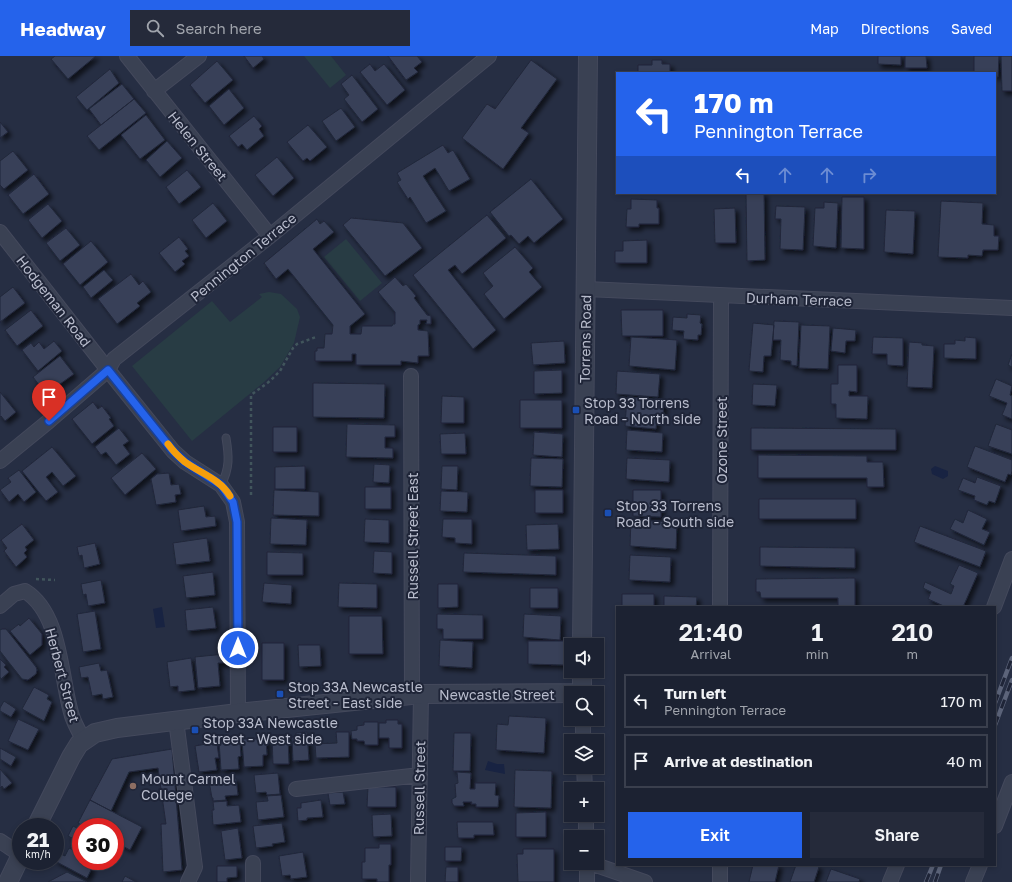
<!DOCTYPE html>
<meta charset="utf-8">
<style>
:root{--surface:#1c2232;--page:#252a3a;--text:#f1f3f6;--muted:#a0a4ac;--line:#3a3f4d;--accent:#2563eb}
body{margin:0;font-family:"Golos Text",sans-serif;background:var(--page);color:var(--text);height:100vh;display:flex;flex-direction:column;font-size:15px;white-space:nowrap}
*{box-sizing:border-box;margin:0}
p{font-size:13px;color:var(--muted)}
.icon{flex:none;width:22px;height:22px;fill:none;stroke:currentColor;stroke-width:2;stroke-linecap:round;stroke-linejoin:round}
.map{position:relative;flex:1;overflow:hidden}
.side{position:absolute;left:616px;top:550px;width:380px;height:260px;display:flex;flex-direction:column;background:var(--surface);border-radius:0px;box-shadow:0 2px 6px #0003,0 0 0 1px var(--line)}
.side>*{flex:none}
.hud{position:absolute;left:616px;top:16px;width:380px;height:122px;border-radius:0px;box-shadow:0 2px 6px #0003,0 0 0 1px var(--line);background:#2563eb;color:#fff;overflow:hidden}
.fabs{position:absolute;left:564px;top:582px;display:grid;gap:8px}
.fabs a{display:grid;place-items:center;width:40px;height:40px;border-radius:0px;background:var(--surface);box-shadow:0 2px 6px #0003,0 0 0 1px var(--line);font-size:20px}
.speed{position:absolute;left:12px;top:762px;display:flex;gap:8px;font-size:20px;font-weight:700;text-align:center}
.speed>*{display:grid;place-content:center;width:52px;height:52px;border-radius:50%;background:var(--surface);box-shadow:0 2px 6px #0003,0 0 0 1px var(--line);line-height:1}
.speed small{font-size:10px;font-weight:400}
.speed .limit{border:6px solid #d22;background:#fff;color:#111}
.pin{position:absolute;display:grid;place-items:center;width:34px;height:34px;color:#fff;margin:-41px -17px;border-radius:50% 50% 50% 0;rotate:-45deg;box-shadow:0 0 4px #0007}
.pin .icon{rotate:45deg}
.me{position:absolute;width:44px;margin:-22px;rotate:0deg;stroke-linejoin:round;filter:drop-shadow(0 0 3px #0008)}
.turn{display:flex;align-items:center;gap:14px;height:84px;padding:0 12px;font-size:18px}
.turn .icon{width:52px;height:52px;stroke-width:2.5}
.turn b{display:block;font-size:28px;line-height:34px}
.lanes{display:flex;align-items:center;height:38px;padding:0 12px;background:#0003;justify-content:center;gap:20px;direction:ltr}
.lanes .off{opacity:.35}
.eta{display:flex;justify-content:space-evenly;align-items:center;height:68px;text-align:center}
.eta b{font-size:24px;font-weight:600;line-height:28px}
.button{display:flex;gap:8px;margin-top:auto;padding:8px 12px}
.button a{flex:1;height:46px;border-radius:0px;background:var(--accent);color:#fff;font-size:16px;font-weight:600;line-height:46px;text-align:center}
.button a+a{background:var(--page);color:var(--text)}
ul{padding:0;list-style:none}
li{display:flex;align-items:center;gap:12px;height:54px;margin:0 8px 6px;padding:0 4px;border:2px solid var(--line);border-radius:0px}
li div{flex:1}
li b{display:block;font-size:15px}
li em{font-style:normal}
header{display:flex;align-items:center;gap:24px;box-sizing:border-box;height:56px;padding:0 20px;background:var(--accent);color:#fff}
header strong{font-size:19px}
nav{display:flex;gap:22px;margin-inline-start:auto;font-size:14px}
.search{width:280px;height:36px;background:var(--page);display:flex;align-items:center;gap:10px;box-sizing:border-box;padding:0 14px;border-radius:0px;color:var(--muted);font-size:15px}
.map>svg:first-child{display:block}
.green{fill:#283c44}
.water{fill:#182342}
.building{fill:#384159;stroke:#21273a;filter:url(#shadow)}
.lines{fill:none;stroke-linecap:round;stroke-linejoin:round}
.service-casing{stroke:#44495c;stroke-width:9}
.minor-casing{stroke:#44495c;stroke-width:16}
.tertiary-casing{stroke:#44495c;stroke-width:20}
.path{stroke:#41555c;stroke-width:2.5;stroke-dasharray:3 3;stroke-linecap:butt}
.service{stroke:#3a4153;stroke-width:7}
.minor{stroke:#3a4153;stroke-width:14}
.tertiary{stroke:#3a4153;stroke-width:18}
.rail-casing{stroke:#5c647a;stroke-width:4.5}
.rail{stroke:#1f2538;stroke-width:3;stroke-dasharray:9;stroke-linecap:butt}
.route-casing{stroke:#184099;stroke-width:10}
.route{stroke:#2563eb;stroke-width:7}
.slow{stroke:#f59e0b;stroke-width:7}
.transit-dot{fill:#1a4fb4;stroke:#1f2538;stroke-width:1.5}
.education-dot{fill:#8d6e63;stroke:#1f2538;stroke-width:1.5}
.labels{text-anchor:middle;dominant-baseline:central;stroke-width:4;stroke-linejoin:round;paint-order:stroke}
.street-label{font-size:14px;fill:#b8bccc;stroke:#1f2538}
.poi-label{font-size:14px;fill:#b8bccc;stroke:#1f2538;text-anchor:start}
</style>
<header>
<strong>Headway</strong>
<div class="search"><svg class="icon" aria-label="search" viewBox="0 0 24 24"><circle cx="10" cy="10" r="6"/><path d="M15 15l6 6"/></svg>Search here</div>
<nav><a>Map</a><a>Directions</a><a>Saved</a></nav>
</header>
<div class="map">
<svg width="1012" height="826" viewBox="0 0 1012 826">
<defs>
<filter id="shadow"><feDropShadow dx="3.5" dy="3.5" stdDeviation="2" flood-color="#0009"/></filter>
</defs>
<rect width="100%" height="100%" fill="#262e43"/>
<!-- green -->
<path class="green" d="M304,0H331L346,19L330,32Z
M346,183L382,227L360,245L324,201Z
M269,236L281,238L297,253L300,261L294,287L280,311L263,327L192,385L132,310L212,245L230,266L262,241L259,238Z"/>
<!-- water -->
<path class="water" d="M935,410L948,415V420L943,423L932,418L931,413Z
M162,551L165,571L156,572L153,553Z
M488,705L497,708H504L505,718L485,714Z"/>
<!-- building -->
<path class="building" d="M55,0H96L68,23L51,3Z
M244,0H262L264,3L253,12Z
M388,0H417L422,6L414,12L418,16L406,24Z
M878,0H901V9L878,8Z
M905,0H926L927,12H905Z
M974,0H999L998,21H995V17H974Z
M1001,0H1012V35H1002Z
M531,4L557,23L521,72L529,77L503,113L462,82L487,48L495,53Z
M652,4H662V8H670V17H638V9H652Z
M217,5L233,24L205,47L190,29Z
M370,8L375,15L384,8L405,34L387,49L360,16Z
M110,13L119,27L87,54L76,41Z
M352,19L378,53L362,66L344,43L349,39L341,28Z
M122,28L134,43L101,69L89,53Z
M229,33L244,52L224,69L209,50Z
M134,43L146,57L99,94L87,80Z
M341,52L355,71L336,85L322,65Z
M146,59L165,84L140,103L121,79Z
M254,60L262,70L259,73L264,80L247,94L242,88L238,91L229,80Z
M0,66L8,76L0,82Z
M308,69L327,91L310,105L307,102L303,105L287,86Z
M167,85L182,102L160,121L146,104Z
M443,89L448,97L453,94L470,123L449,135L435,112L423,120L446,155L426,167L410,141L408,143L397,126L401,124L397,117Z
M13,95L28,114L4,133L0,129V105Z
M277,101L294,122L273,140L255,119Z
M187,114L201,131L179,148L166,131Z
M34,118L49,138L23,158L8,139Z
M531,123L563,163L534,187L528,180L519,188L511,179L509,180L490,156Z
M746,137H764L765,204L747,205Z
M842,141H864V193L841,192Z
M631,143L657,144V152H659V168H639V171H626L627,153H631Z
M941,145L983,147L982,168L994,169V180H999L998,194H983L982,200L968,199V202L938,201Z
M824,146L838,147L836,192L813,190L815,152H824Z
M213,147L227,165L206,182L192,164Z
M48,148L62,165L42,182L28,164Z
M776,150L805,151L803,194L780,193L781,163H775Z
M735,152L736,187H715L714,153Z
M886,154L915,155L913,198L884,196Z
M487,159L506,182L462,218L455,209L448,214L496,274L473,293L413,219Z
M351,162L403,167L422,192L385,220L343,169Z
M317,163L320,168L324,165L334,176L313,193L365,258L350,270V278H361L362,270H392L393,268H395V256L378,236L395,221L403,230L406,228L416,240L414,242L427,259L431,260V268H426L427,264H420V268L418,269V274L428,275L429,300H418V307L401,305V309H356V298H352V305H315V295H317V292H324L325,278H332L333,269L288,213L276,223L264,207Z
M66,172L80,189L60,205L46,187Z
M179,181L188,193L185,195L189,200L182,205L185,208L175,216L159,197Z
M647,184V207H615V195H623V185Z
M91,185L108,206L80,229L63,208Z
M515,191L533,212L529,216L542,231L504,263L484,238L493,230L483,217Z
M104,214L113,224L91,242L83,231Z
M131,218L139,229L143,225L151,236L137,247L140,250L117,268L98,243Z
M13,231L25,247L0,266V241Z
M31,254L43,270L17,290L5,274Z
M621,254H663V280H622Z
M687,258L701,259L700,267L702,268L701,279H698V284L683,283L684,275L672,274L673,261L687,262Z
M774,265L799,266L797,310L791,309V305L780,304L781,284H773Z
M753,267L774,269L771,300H764L763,316L749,315Z
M801,269L830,270L828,313L799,312Z
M833,272L856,274L855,285H846L845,297L831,295Z
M631,281L677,284L675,314L629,310Z
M873,281L903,282V310L887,309V298H872Z
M965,281L976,282V303L944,302V288H955V284L965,285Z
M54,285L62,295L38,315L22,294L31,287L34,291L39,286L44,293Z
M564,285L565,307L533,309L531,287Z
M909,286L922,287V289L934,290L932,332L907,331Z
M1012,298V311L1008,309Z
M60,300L74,318L46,338L33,321Z
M838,309H857V336L849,335V340H868L867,363L836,362V348H831V328H838Z
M562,314V337L534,338V315Z
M617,315L660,318L658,341L616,338Z
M996,323L1012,330L1010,339L1012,340V363L1002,359L1007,347L989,340Z
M313,327L385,328L384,362L313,361Z
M753,328L777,329L775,350L752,349Z
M0,336L16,356L5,365L1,360L0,361Z
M442,340L464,341V367H441Z
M627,341L664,344L663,362L657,361L656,373L625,370Z
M520,344H562V372H520Z
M93,346L98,353L102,350L111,362L109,363L114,370L92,388L72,363Z
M347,368L395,369V381H385V392H393V402L346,401Z
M996,368L1012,374V398L988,390Z
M273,371H297V396H273Z
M119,372L129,385L123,389L130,398L116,409L106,396L101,399L95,391Z
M751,372L896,373V394H751Z
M627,374L663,377L662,396L626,394Z
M534,376L563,378L562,401L533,399Z
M465,377L466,398H441L440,378Z
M975,390L1012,404V415L1011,419L1008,418L1005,426L967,411Z
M52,391L76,420L63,430L52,416L46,421L58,436L46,445L22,415Z
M142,397L156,413L125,439L111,422Z
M758,399L867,400V406H883L884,431H867V422H758Z
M531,402L563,403L562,431L530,430Z
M627,402L670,404L669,426L626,423Z
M374,408L390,409L389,427L373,426Z
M305,410V433H275V411Z
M442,410H458L457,434L441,433Z
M19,414L36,436L24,446L18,438L9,446L0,434L11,426L8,422Z
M169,417L171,429L179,428L181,438L175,439L176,446L156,449L151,423L157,418Z
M977,421L1001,430L995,447L989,445L987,449L974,444L975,440L958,434L963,422L975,427Z
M365,431H391V453H365Z
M274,434L319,436V460L273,459Z
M535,434H563V457H535Z
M633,434H661V461L633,460Z
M441,435L468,436L467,456L440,455Z
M759,443H856V463H759Z
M204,450L206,461L215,460L216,470L181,475L178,454Z
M968,454L987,463L982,473L990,476L984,489L950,473L955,463L963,467Z
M271,462L307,464L306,489L270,488Z
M365,463L389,464V487L364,486Z
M443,463H472V488L455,487V482L442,481Z
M631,464L677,466L676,493L630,490Z
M22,468L34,484L25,491L27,494L24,497L27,501L16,511L4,495L7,492L1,484Z
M558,468L559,493L527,494L526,469Z
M920,470L986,495L980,511L914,486Z
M207,482L210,505L176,509L173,487Z
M95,487L100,508L84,512L82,499L79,500L77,491Z
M760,491L855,492V512L760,510Z
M374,495L392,496V518L373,517Z
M267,496L303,497V519H267Z
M464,497L556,500V519L463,516Z
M630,499L671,501L670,526L629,524Z
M959,509L978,517L963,551H946L928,543L931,536L923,532L925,526L951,538L954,530L950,528Z
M213,516L215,539L186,542L183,520Z
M855,522V551H838V542H761L760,536H756V523Z
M101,524L105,547L88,550L86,538L83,539L81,528Z
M264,527L292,529L291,548L262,546Z
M339,527L377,528V552L338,551Z
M438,528H458V551L438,552Z
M530,532H558V552H530Z
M622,538H654V551H627V550H622Z
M664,540L697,541L696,551H664Z
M213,551L216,572L187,575L185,554Z
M95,555L101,593L83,596L77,558Z
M437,558L483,559V583H443V573H437Z
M524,558L561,560L560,584L523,581Z
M349,560H382L383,598H349Z
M29,562L42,578V589L30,599L10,575L19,568L20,570Z
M2,573H6L36,611L37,614L36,618L28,624L22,623L0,595V574Z
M440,584L473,586L472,612L439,610Z
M528,585H564V609L528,608Z
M262,587H284V624H262Z
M298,589H320L321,610L299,611Z
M225,598L226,607H218L220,630L198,632L195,601Z
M191,602L195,634L178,636V630L170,631L167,606Z
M0,603L6,609L4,611L9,616L1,623L0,621Z
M99,607L101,615L107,614L113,641L103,643L102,638L92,640L88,621L81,622L79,611Z
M34,631L49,639L47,643L52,646L44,665L22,653Z
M4,645L16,653L11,661L0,655V652Z
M509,660L546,662L544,697L496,694L497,668L508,669Z
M18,663L39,673L28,694L8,685Z
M386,664H398V668H402V692H389V682H379V667H386Z
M364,666H378V689H365L364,685H357V683H352L351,675L357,674V670L364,669Z
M307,676L309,704L293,705L292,681H296V677Z
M336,676H349V701L316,702L315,688L337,687Z
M454,677H471L470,715H453Z
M272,679H288L289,708H273Z
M234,683V686H240L241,700L238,701L239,713L221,714L219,685Z
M242,683H266L267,699H263V710L244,711Z
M212,687V689L217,688L219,702H215L217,714L199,716L195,690Z
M0,692L16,701L11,710L0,703Z
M172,693L182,814L163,816L161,768H166L158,712L129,716L111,755L90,744L112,703Z
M0,713L12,727L4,733L2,730L0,732Z
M515,714L552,715L551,752L514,751Z
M457,716L471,717L470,733H475V727H496L495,739L499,740L498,751H476V748H471L472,746H463L464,750H454L452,747V743L456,741L455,728L458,727Z
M278,717L280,738L267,739L266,736L256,737L254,719Z
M236,722L238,739L225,740L226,744L213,745V742H212L209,725Z
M368,731H396V751H367Z
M343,736L345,748L330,749L328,737Z
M281,739L284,761L258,764L256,746L268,745L267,740Z
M90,744L142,771L130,794L115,786V771H85L78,767Z
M321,744L323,761L307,762V764L298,765L297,752H301V747Z
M227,745V750L239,749L241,766L213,769L212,754H214L213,746Z
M546,756V781H516V757Z
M391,758L392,780L373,781L372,759Z
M457,766H493L494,779H474V782H458Z
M282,767L285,786L272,788L273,790L256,792L253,770Z
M73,770L81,774V796L70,791L74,783L68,780Z
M238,772L242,802L225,804L221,775Z
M379,788H391V809H389V826H377V823H362V806H365V792H379Z
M445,791H462L461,805H445Z
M69,792L81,798V805H90L87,810L92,812L87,822L55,805L59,797L65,800Z
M523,793H554V826H518L517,798H523Z
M303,796L307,821L291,823L290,819L282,820L279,800Z
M753,809H779L775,826H749Z
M796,809H814L819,811L814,826H790Z
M217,810H237V821L227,822V826H217Z
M446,811H458V826H445Z
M831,813L860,823L859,826H826Z
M67,816L87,826H48Z
M125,820L136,826H122Z"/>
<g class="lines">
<defs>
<path id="service" d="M221,429C230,412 229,400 226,382"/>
<path id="minor" d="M127,0L270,180
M154,35L199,0
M0,176L108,314L173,395L185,406L221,429L233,446L237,466L238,657
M586,233L1012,252
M411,320L412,639
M0,405L49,365L108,314L114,303L270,180L489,0
M0,550L14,538L25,535C62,558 60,622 72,660C75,669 80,677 84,685
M720,551L721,240
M994,551L1012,503
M583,663V685
M176,664L195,811L188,826
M584,711L585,733
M296,733L420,719
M586,759V781
M995,770L1012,726
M0,785L21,799
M590,807L645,826
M253,826V807
M418,826L421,638
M587,826V807
M720,826V809
M890,826L897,809
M973,826L980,809"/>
<path id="tertiary" d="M582,589L588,0
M36,771L71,701L79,688L95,677L117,672L238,657L421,638L582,637V615
M8,826L21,799"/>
</defs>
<!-- service casing -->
<use href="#service" class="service-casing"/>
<!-- minor casing -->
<use href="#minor" class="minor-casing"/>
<!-- tertiary casing -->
<use href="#tertiary" class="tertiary-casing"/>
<!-- path -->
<path class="path" d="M251,439V339L270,325L280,315L293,292L297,288L316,281
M36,523L55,524"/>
<!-- service -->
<use href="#service" class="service"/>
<!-- minor -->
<use href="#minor" class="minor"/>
<!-- tertiary -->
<use href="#tertiary" class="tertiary"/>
<defs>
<path id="rail" d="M995,647L1012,602
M995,669L1012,624
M926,826L933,809
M935,826L941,809"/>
</defs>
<!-- rail casing -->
<use href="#rail" class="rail-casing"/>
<!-- rail -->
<use href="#rail" class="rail"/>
</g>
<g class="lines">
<defs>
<path id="route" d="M49,365L108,314L173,395L185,406L221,429L233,446L237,466L238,592"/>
</defs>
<!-- route casing -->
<use href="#route" class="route-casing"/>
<!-- route -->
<use href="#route" class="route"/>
<!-- slow -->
<path class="slow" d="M168,388C173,395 179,401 185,406C200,417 220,423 230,440"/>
</g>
<!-- markers -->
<g class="transit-dot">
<rect x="572" y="350" width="8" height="8" rx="2"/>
<rect x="604" y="453" width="8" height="8" rx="2"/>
<rect x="276" y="634" width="8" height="8" rx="2"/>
<rect x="191" y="670" width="8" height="8" rx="2"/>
</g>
<circle class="education-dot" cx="133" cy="730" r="4"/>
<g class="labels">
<!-- street labels -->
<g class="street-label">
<text transform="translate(198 90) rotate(51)">Helen Street</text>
<text transform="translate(243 201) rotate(-39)">Pennington Terrace</text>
<text transform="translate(799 243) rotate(2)">Durham Terrace</text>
<text transform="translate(54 245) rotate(52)">Hodgeman Road</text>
<text transform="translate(585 283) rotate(-89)">Torrens Road</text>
<text transform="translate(721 384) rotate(-90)">Ozone Street</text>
<text transform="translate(412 480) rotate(-90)">Russell Street East</text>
<text transform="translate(63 619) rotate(75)">Herbert Street</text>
<text x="497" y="638">Newcastle Street</text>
<text transform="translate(419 732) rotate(-89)">Russell Street</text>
</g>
<!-- poi labels -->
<g class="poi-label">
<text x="584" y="346">Stop 33 Torrens<tspan x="584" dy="16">Road - North side</tspan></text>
<text x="616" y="449">Stop 33 Torrens<tspan x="616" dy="16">Road - South side</tspan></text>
<text x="288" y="630">Stop 33A Newcastle<tspan x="288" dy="16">Street - East side</tspan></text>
<text x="203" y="666">Stop 33A Newcastle<tspan x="203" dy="16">Street - West side</tspan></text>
<text x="141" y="722">Mount Carmel<tspan x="141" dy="16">College</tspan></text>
</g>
</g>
</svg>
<div class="fabs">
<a><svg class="icon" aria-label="sound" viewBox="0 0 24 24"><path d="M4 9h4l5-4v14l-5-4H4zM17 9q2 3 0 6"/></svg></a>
<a><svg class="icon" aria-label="search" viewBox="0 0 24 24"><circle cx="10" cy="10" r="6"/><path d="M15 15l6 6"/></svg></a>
<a><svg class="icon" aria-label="layers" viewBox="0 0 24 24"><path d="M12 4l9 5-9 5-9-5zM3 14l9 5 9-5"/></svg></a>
<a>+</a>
<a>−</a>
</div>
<div class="speed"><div>21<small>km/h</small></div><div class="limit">30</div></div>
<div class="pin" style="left:49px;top:365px;background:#d93025"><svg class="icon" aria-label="arrive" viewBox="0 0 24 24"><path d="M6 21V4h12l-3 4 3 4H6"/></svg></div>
<svg class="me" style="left:238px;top:592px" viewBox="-20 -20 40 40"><circle r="17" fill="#2563eb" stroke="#fff" stroke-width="3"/><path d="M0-11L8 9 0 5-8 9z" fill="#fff"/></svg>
<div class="hud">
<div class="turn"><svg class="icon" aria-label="left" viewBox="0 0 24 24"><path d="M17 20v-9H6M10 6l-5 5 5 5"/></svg><div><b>170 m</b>Pennington Terrace</div></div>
<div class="lanes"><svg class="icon" aria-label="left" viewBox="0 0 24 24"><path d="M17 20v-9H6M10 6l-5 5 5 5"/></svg><svg class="icon off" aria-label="ahead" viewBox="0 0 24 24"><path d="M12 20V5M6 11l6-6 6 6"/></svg><svg class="icon off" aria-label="ahead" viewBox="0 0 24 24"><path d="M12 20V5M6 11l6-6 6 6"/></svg><svg class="icon off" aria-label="right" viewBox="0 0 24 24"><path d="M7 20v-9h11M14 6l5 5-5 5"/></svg></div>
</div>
<section class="side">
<div class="eta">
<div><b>21:40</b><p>Arrival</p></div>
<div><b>1</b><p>min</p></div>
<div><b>210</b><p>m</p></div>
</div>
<ul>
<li><svg class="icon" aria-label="left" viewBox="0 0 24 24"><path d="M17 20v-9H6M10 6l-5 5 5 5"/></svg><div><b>Turn left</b><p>Pennington Terrace</p></div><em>170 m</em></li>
<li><svg class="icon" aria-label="arrive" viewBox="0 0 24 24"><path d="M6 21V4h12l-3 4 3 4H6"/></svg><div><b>Arrive at destination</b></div><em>40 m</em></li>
</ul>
<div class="button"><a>Exit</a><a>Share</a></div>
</section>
</div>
